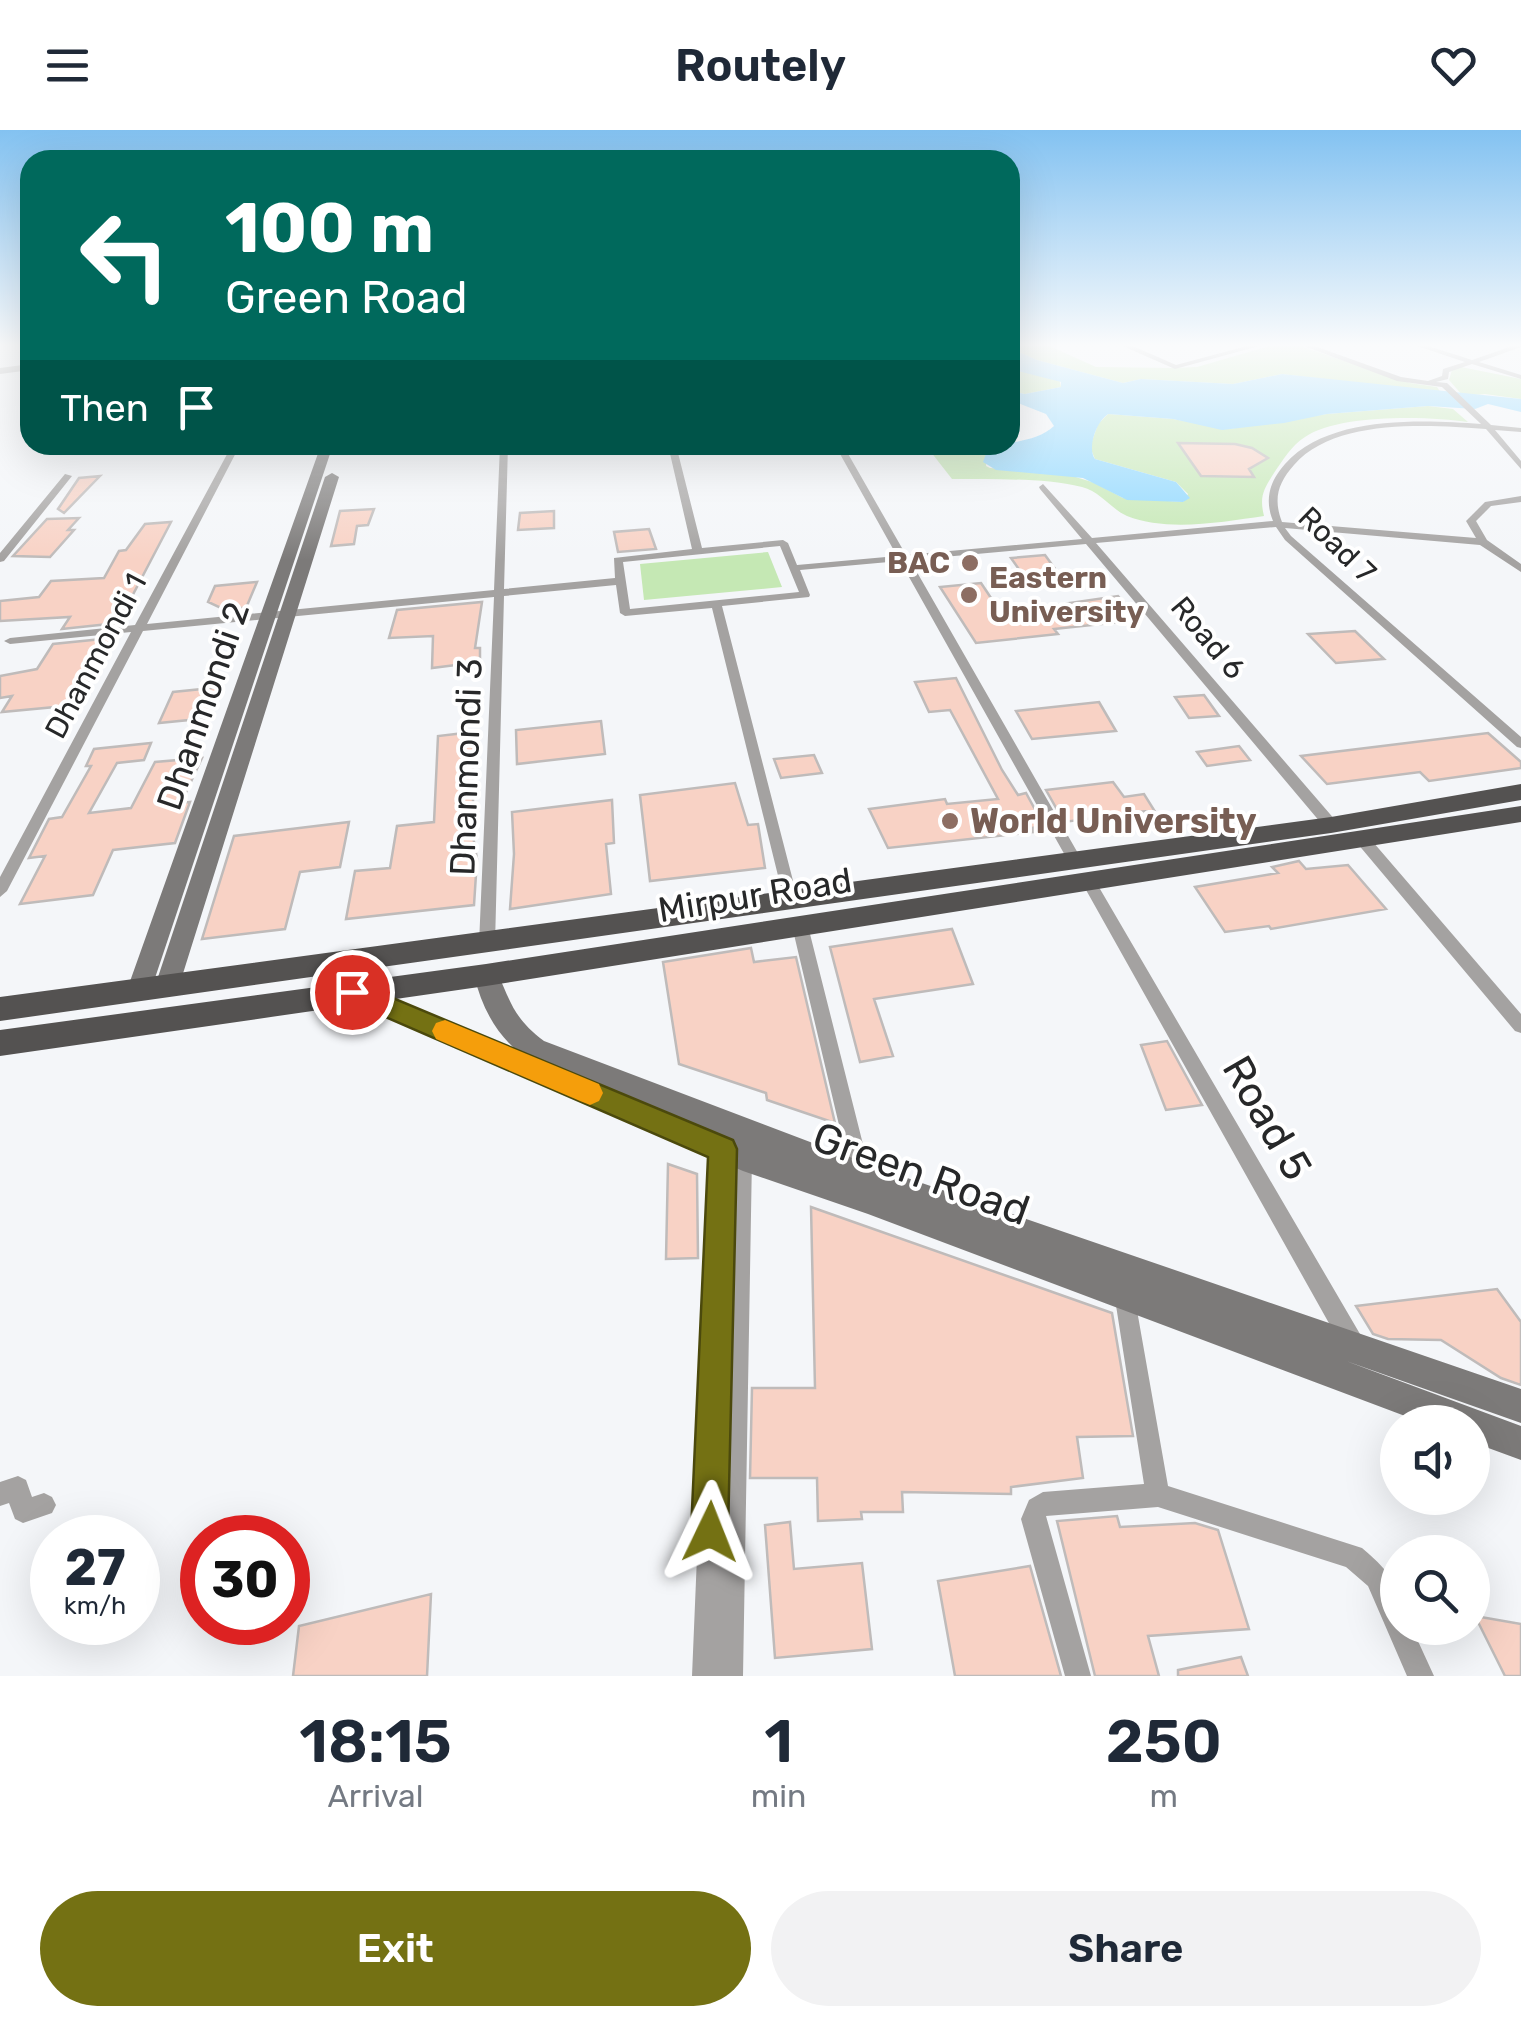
<!DOCTYPE html>
<style>
:root{--surface:#fff;--page:#f2f2f3;--text:#1f2937;--muted:#747a83;--accent:#747113}
body{margin:0;font-family:Rubik,sans-serif;background:var(--page);color:var(--text);height:100vh;display:flex;flex-direction:column;font-size:38px;white-space:nowrap}
*{box-sizing:border-box;margin:0}
p{font-size:32px;color:var(--muted)}
.icon{flex:none;width:55px;height:55px;fill:none;stroke:currentColor;stroke-width:2;stroke-linecap:round;stroke-linejoin:round}
.map{position:relative;height:1546px;overflow:hidden}
.side{display:flex;flex-direction:column;background:var(--surface);flex:1}
.side>*{flex:none}
.guide{position:absolute;left:20px;top:20px;width:1000px;height:305px;border-radius:30px;box-shadow:0 10px 40px #0002;background:#00695c;color:#fff;overflow:hidden}
.controls{position:absolute;left:1380px;top:1275px;display:grid;gap:20px}
.controls a{display:grid;place-items:center;width:110px;height:110px;border-radius:50%;background:var(--surface);box-shadow:0 10px 40px #0002;font-size:50px}
.speed{position:absolute;left:30px;top:1385px;display:flex;gap:20px;font-size:50px;font-weight:700;text-align:center}
.speed>*{display:grid;place-content:center;width:130px;height:130px;border-radius:50%;background:var(--surface);box-shadow:0 10px 40px #0002;line-height:1}
.speed small{font-size:25px;font-weight:400}
.speed .limit{border:15px solid #d22;background:#fff;color:#111}
.pin{position:absolute;display:grid;place-items:center;width:85px;height:85px;color:#fff;margin:-42px;border:5px solid #fff;border-radius:50%;box-shadow:0 2px 10px #0007}
.me{position:absolute;width:110px;margin:-55px;rotate:2deg;stroke-linejoin:round;filter:drop-shadow(0 0 8px #0008)}
.turn{display:flex;align-items:center;gap:35px;height:210px;padding:0 40px;font-size:45px}
.turn .icon{width:130px;height:130px;stroke-width:2.5}
.turn b{display:block;font-size:70px;line-height:85px}
.then{display:flex;align-items:center;height:95px;padding:0 40px;background:#0003;gap:20px;font-size:38px}
.eta{display:flex;justify-content:space-evenly;align-items:center;height:170px;text-align:center}
.eta b{font-size:60px;font-weight:600;line-height:70px}
.button{display:flex;gap:20px;margin-top:auto;padding:20px 40px}
.button a{flex:1;height:115px;border-radius:60px;background:var(--accent);color:#fff;font-size:40px;font-weight:600;line-height:115px;text-align:center}
.button a+a{background:var(--page);color:var(--text)}
header{display:flex;justify-content:space-between;align-items:center;height:130px;padding:0 40px;background:var(--surface);font-size:45px;font-weight:600}
.map>svg:first-child{display:block}
.green{fill:#c5e8b4}
.water{fill:#8cd7ff}
.building{fill:#f8d2c5;stroke:#bfbbba;stroke-width:2.5}
.lines{fill:none;stroke-linecap:round;stroke-linejoin:round}
.minor{fill:#a4a2a1;fill-rule:evenodd}
.tertiary{fill:#a4a2a1;fill-rule:evenodd}
.secondary{fill:#7c7a79;fill-rule:evenodd}
.trunk{fill:#545251;fill-rule:evenodd}
.route{fill:#747113;stroke:#4b490c;stroke-width:2.5}
.slow{fill:#f59e0b}
.education-dot{fill:#8d6e63;stroke:#fff;stroke-width:4}
.labels{text-anchor:middle;dominant-baseline:central;stroke-width:8;stroke-linejoin:round;paint-order:stroke}
.far-street-label{font-size:30px;fill:#272829;stroke:#fff}
.far-education-label{font-size:30px;font-weight:bold;fill:#785e54;stroke:#fff;text-anchor:end}
.street-label{font-size:35px;fill:#272829;stroke:#fff}
.education-label{font-size:35px;font-weight:bold;fill:#785e54;stroke:#fff;text-anchor:start}
.near-street-label{font-size:42px;fill:#272829;stroke:#fff}
</style>
<header><svg class="icon" aria-label="menu" viewBox="0 0 24 24"><path d="M4 6h16M4 12h16M4 18h16"/></svg>Routely<svg class="icon" aria-label="heart" viewBox="0 0 24 24"><path d="M12 20l-8-8c-3-5 5-10 8-4 3-6 11-1 8 4z"/></svg></header>
<div class="map">
<svg width="1521" height="1546" viewBox="0 0 1521 1546">
<rect width="100%" height="100%" fill="#f4f6f9"/>
<!-- green -->
<path class="green" d="M1010,213H1043L1096,237L1175,238L1197,237L1276,214H1294L1410,253L1437,257L1441,263L1282,244L1233,254L1141,249L1123,253L1037,230L1010,218Z
M1461,237L1521,249V269L1485,264L1463,266L1449,250L1452,240Z
M1010,239L1059,249L1061,257L1025,264L1010,261Z
M1428,276L1453,279L1468,292C1428,286 1338,284 1305,307C1291,316 1283,330 1274,343C1264,359 1259,366 1264,386C1223,392 1167,402 1127,386C1111,379 1101,362 1082,357C1041,347 994,350 952,349L927,317L994,315L988,318L986,336L990,338L1066,344L1095,353L1123,368L1183,372L1188,364L1176,352L1095,329L1090,317L1098,294L1108,284L1173,289L1229,299L1327,284Z
M768,422L782,457L644,470L640,434Z"/>
<!-- water -->
<path class="water" d="M1010,218L1037,230L1123,253L1141,249L1233,254L1282,244L1521,269V282L1488,274L1475,279L1428,276L1327,284L1284,293L1222,300L1173,289L1108,284C1096,292 1087,318 1095,329L1176,352L1190,368L1183,372L1127,370L1083,348L996,340L983,332L988,318C1007,312 1037,312 1054,296L1046,284L1010,270V261L1025,264L1061,257V252L1010,239Z"/>
<!-- building -->
<path class="building" d="M1178,313L1235,314L1252,318L1268,328L1249,339L1254,347L1201,346Z
M100,346L64,383L58,379L79,348Z
M374,379L368,395L357,396L354,414L331,416L340,381Z
M554,381V398L518,400L520,383Z
M79,388L68,400H74L50,427L13,426L47,389Z
M171,392L118,493L62,499L70,487L0,491V471L39,467L51,451L104,448L119,421L126,420L145,394Z
M649,399L656,419L618,422L614,402Z
M1045,425L1058,443L1023,445L1011,428Z
M257,452L246,478H221L208,472L215,456Z
M981,453L1001,483L1118,466L1139,490L1054,499L1058,504L976,513L940,457Z
M482,472L475,518H480V532L432,538L433,506L389,508L397,480Z
M1355,501L1384,529L1336,533L1308,504Z
M112,508L76,575L2,582L12,566L0,568V546L37,539L53,514Z
M956,548L1002,640L1018,665L1026,663L1044,696L1032,698L1034,702L888,718L869,679L945,669L947,674L998,669L950,580L929,582L915,552Z
M222,557L209,588L159,593L173,562Z
M1204,565L1219,586L1189,588L1175,567Z
M1099,572L1116,601L1032,609L1016,581Z
M601,591L605,624L517,634L516,600Z
M473,602V706L477,729L474,775L346,789L355,741L390,738L397,696L434,692L438,606Z
M1488,603L1521,632V638L1429,651L1420,642L1327,654L1301,626Z
M151,613L144,630L117,633L89,683L131,678L155,632L202,628L181,673L190,672L175,713L113,720L93,765L20,774L45,726L29,728L49,689L62,687L91,636H86L94,619Z
M1239,616L1250,630L1207,636L1197,622Z
M814,625L822,643L781,648L774,629Z
M1113,652L1124,667L1144,664L1154,680L1064,692L1046,660Z
M735,653L748,695L758,694L765,738L650,751L640,665Z
M612,670L614,713L606,714L611,764L510,779L514,724L512,682Z
M349,692L340,737L300,742L285,799L202,809L234,706Z
M1299,731L1306,739L1348,735L1386,779L1271,799L1269,796L1225,802L1195,757L1278,743L1272,737Z
M952,799L973,854L874,869L893,926L860,932L830,817Z
M751,818L754,832L796,827L835,993L767,970L766,963L679,934L663,832Z
M1167,911L1202,975L1166,980L1141,915Z
M668,1034L697,1044L698,1128L666,1129Z
M811,1077L1112,1183L1133,1306L1077,1307L1083,1348L1011,1357V1364L902,1362L903,1382H861L862,1389L818,1391L817,1348H750L752,1258H815Z
M1497,1159L1521,1192V1255L1501,1248L1441,1210L1388,1209L1373,1204L1356,1176Z
M1117,1386L1120,1397L1195,1393L1218,1400L1249,1499L1148,1506L1159,1546H1095L1057,1391Z
M790,1392L794,1439L862,1433L872,1519L775,1528L765,1395Z
M1030,1436L1061,1546H955L938,1451Z
M431,1464L427,1546H293L299,1496Z
M1475,1486L1521,1494V1546H1505Z
M1241,1527L1248,1546H1178V1540Z"/>
<g class="lines">
<!-- minor -->
<path class="minor" d="M1116,213H1126L1176,235L1258,213H1270L1175,239Z
M1296,213H1306L1401,247L1428,251L1442,246L1443,239L1465,232L1408,213H1419L1472,230L1521,213V217L1479,232L1521,245V249L1472,234L1449,242L1448,249L1436,252L1447,253L1491,295L1521,298V302L1495,300L1521,331V339L1486,299C1429,295 1335,288 1294,335C1278,353 1273,369 1282,392L1476,408L1466,391L1485,372L1521,366V372L1491,376L1476,391L1487,410L1521,434V442L1480,415L1285,398L1291,406L1521,607V618L1517,617L1285,410L1276,397L1096,413L1336,691L1338,695L1331,700L1326,699L1086,414L910,430L1083,732L1076,737L1071,736L900,431L800,440L810,465L809,467L722,476L798,770L796,774H786L784,770L712,478L625,486L620,483L616,455L504,466L495,814L493,818H481L479,814L494,467L143,501L7,761L0,767V747L131,502L10,514L4,511L10,508L135,495L232,315H240L147,494L494,460L500,315H508L504,459L615,448L614,428L692,419L668,315H676L702,418L783,410L788,413L797,435L897,426L835,315H843L906,425L1082,409L1040,359L1039,357L1043,354L1092,408L1273,391C1264,369 1270,351 1285,334C1329,285 1421,290 1481,294L1442,257L1397,251ZM780,416L799,462L630,479L623,432Z
M65,344L72,346L4,431L0,432V423Z
M1362,704L1367,705L1521,884V903L1515,901L1357,713L1355,709L1357,705Z
M1088,745L1093,747L1360,1204L1363,1212L1360,1220L1352,1223L1344,1220L1081,751Z
M800,790L805,792L808,796L872,1050L869,1057L862,1059L855,1057L852,1050L792,796L795,792Z
M723,1010L730,1013L732,1019L725,1306L734,1027L736,1021L743,1018L750,1021L752,1027L743,1546H692L714,1019L716,1013Z
M1125,1159L1132,1162L1135,1169L1168,1356L1362,1418C1395,1446 1398,1454 1398,1498H1412L1434,1546H1407L1368,1456L1346,1437L1158,1377L1046,1386L1091,1546H1065L1021,1389L1029,1370L1043,1362L1144,1354L1115,1169L1118,1162Z
M18,1346L26,1350L32,1367L44,1363L52,1367L56,1375L52,1383L23,1393L15,1389L9,1373L0,1376V1352Z"/>
<!-- tertiary -->
<path class="tertiary" d="M30,234V240L0,244V238Z"/>
<!-- secondary -->
<path class="secondary" d="M321,315H333L152,857L149,864L140,867L131,864L128,857Z
M332,343L339,347L180,853L177,860L168,863L159,860L156,853L325,347Z
M486,835L495,838C511,871 512,887 544,911L884,1040L1521,1259V1293L1346,1231L1521,1296V1330L1472,1312V1292H1421L868,1084L743,1041L343,869L340,862L343,855L352,852L515,919C493,899 481,874 474,845L477,838Z"/>
<!-- trunk -->
<path class="trunk" d="M1521,654V670L1331,703L0,891V867L1331,687Z
M1521,676V692L486,856L0,926V900L486,834Z"/>
</g>
<!-- sky -->
<linearGradient id="sky" x2="0" y2="1"><stop stop-color="#83c2f1"/><stop offset="0.5" stop-color="#fafbfc"/><stop offset="1" stop-color="#fafbfc" stop-opacity="0"/></linearGradient>
<rect width="1521" height="430" fill="url(#sky)"/>
<!-- route -->
<path class="route" d="M352,851L733,1010L737,1019L728,1402L722,1415L710,1421L697,1415L691,1402L708,1027L344,869L340,862L344,854Z"/>
<!-- slow -->
<path class="slow" d="M445,890L599,954L603,963L599,971L590,975L580,971L436,909L432,901L436,893Z"/>
<!-- markers -->
<g class="education-dot">
<circle cx="970" cy="433" r="10"/>
<circle cx="969" cy="465" r="10"/>
<circle cx="950" cy="691" r="10"/>
</g>
<g class="labels">
<!-- far-street labels -->
<g class="far-street-label">
<text transform="translate(1337 415) rotate(44)">Road 7</text>
<text transform="translate(1208 508) rotate(50)">Road 6</text>
<text transform="translate(96 526) rotate(-62)">Dhanmondi 1</text>
</g>
<!-- far-education labels -->
<g class="far-education-label">
<text x="950" y="433">BAC</text>
<text x="989" y="448" text-anchor="start">Eastern<tspan x="989" dy="34">University</tspan></text>
</g>
<!-- street labels -->
<g class="street-label">
<text transform="translate(203 576) rotate(-71)">Dhanmondi 2</text>
<text transform="translate(466 637) rotate(-88)">Dhanmondi 3</text>
<text transform="translate(755 765) rotate(-9)">Mirpur Road</text>
</g>
<!-- education labels -->
<g class="education-label">
<text x="970" y="691">World University</text>
</g>
<!-- near-street labels -->
<g class="near-street-label">
<text transform="translate(1267 988) rotate(60)">Road 5</text>
<text transform="translate(921 1044) rotate(20)">Green Road</text>
</g>
</g>
</svg>
<div class="controls">
<a><svg class="icon" aria-label="sound" viewBox="0 0 24 24"><path d="M4 9h4l5-4v14l-5-4H4zM17 9q2 3 0 6"/></svg></a>
<a><svg class="icon" aria-label="search" viewBox="0 0 24 24"><circle cx="10" cy="10" r="6"/><path d="M15 15l6 6"/></svg></a>
</div>
<div class="speed"><div>27<small>km/h</small></div><div class="limit">30</div></div>
<div class="pin" style="left:352px;top:862px;background:#d93025"><svg class="icon" aria-label="arrive" viewBox="0 0 24 24"><path d="M6 21V4h12l-3 4 3 4H6"/></svg></div>
<svg class="me" style="left:710px;top:1402px" viewBox="-20 -20 40 40"><path d="M0-17L14 15 0 8-14 15z" fill="#747113" stroke="#fff" stroke-width="4"/></svg>
<div class="guide">
<div class="turn"><svg class="icon" aria-label="left" viewBox="0 0 24 24"><path d="M17 20v-9H6M10 6l-5 5 5 5"/></svg><div><b>100 m</b>Green Road</div></div>
<div class="then">Then<svg class="icon" aria-label="arrive" viewBox="0 0 24 24"><path d="M6 21V4h12l-3 4 3 4H6"/></svg></div>
</div>
</div>
<section class="side">
<div class="eta">
<div><b>18:15</b><p>Arrival</p></div>
<div><b>1</b><p>min</p></div>
<div><b>250</b><p>m</p></div>
</div>
<div class="button"><a>Exit</a><a>Share</a></div>
</section>
